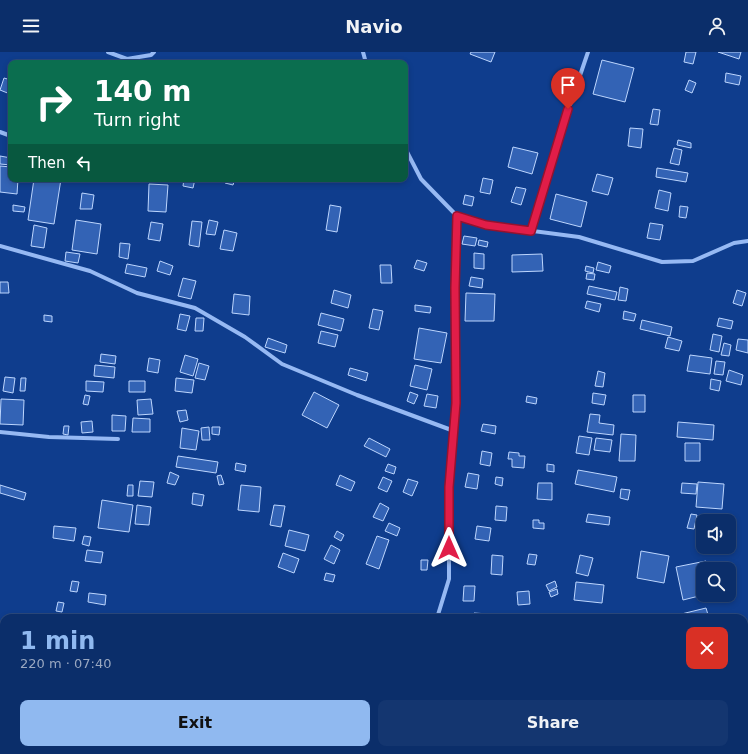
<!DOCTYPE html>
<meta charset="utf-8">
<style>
:root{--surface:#0b2e6a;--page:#143670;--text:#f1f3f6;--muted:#9aa8c1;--line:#2b4a7e;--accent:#90b9f0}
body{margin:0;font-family:"DejaVu Sans",sans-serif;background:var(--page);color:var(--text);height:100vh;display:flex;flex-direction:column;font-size:15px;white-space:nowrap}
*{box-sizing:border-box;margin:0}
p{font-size:13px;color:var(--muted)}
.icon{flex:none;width:22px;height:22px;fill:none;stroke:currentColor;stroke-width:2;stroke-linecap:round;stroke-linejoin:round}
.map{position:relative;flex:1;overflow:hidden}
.details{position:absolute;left:0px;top:562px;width:748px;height:140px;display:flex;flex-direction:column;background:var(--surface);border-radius:12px 12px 0 0;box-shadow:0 2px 6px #0003,0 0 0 1px var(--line)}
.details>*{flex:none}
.hud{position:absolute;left:8px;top:8px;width:400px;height:122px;border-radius:8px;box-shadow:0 2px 6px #0003,0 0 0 1px var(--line);background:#0b6e4f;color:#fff;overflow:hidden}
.buttons{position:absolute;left:696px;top:462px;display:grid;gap:8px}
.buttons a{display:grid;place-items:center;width:40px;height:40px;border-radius:8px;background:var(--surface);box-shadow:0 2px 6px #0003,0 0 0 1px var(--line);font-size:20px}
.pin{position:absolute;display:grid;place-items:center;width:34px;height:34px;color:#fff;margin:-41px -17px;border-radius:50% 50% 50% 0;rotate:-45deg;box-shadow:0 0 4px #0007}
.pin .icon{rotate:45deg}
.me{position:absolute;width:44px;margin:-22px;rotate:0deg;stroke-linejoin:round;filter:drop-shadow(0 0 3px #0008)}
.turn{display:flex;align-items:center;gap:14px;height:84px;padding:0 20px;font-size:18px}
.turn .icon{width:52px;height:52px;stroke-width:2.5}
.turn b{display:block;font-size:28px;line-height:34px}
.then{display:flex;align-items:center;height:38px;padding:0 20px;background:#0003;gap:8px;font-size:15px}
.round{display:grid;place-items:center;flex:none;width:42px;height:42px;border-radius:8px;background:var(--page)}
.overview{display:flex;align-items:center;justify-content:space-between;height:68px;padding:0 20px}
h1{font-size:24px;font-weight:700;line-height:30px;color:var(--accent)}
.action{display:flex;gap:8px;margin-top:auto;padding:8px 20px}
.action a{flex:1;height:46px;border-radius:8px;background:var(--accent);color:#111;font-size:16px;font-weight:700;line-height:46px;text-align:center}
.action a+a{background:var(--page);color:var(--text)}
header{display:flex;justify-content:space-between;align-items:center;height:52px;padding:0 20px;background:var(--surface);font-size:18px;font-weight:700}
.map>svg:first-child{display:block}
.building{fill:#3363b5;stroke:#bdd6fe}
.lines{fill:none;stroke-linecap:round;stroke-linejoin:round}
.minor{stroke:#96b9f3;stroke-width:4}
.route-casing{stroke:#92132f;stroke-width:10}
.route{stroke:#e11d48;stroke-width:7}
</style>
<header><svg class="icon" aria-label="menu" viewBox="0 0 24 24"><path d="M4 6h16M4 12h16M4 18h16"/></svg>Navio<svg class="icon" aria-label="person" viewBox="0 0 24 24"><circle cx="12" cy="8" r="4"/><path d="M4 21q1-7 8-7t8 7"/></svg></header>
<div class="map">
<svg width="748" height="702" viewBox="0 0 748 702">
<rect width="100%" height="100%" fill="#0f3d8d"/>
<!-- building -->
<path class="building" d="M471,0H495L491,10L470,2Z
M686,0H696L693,12L684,10Z
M718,0H741L739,7Z
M602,8L634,16L625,50L593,42Z
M726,21L741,24L739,33L725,30Z
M4,26L11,28L10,42L0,38Z
M689,28L696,31L692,41L685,38Z
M653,57L660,58L658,73L650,72Z
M630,76L643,77L641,96L628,94Z
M678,88L691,91V96L677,93Z
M513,95L538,101L532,122L508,115Z
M674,96L682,98L679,113L670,111Z
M0,104L11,106V113L0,112Z
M0,114L11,115V127H18L17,142L0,140Z
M657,116L688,121L686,130L656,125Z
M597,122L613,126L608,143L592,139Z
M483,126L493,128L490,142L480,140Z
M34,127H61L54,172L28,168Z
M184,127H195L193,136L183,134Z
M226,127H235L233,133L225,131Z
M149,132L168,133L166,160L148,159Z
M516,135L526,137L521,153L511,150Z
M659,138L671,141L668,159L655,156Z
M82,141L94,143L92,157H80Z
M556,142L587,150L581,175L550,167Z
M465,143L474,145L472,154L463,152Z
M13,153L25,155L24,160L13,159Z
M330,153L341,155L337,180L326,178Z
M680,154L688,155L686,166L679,165Z
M76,168L101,172L97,202L72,198Z
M209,168L218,170L215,183L206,182Z
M192,169L202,170L199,195L189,193Z
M151,170L163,172L160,189L148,187Z
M650,171L663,173L660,188L647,186Z
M34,173L47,176L44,196L31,194Z
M224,178L237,181L233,199L220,197Z
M464,184L477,186L475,194L462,192Z
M479,188L488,190L487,195L478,193Z
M120,191L130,192L128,207L119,205Z
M66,200L80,202L78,211L65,209Z
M474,201L484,202V217L474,216Z
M542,202L543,219L512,220V203Z
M417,208L427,211L424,219L414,216Z
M160,209L173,214L170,223L157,219Z
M598,210L611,214L609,221L596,218Z
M127,212L147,216L145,225L125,221Z
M380,213H391L392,231H381Z
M586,214L594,216L593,221L585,219Z
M587,221L595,222L594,228L586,227Z
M471,225L483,227L482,236L469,234Z
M183,226L196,229L191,247L178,244Z
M0,230H8L9,241H0Z
M589,234L617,240L615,248L587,242Z
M620,235L628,237L626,249L618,248Z
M334,238L351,243L348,256L331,251Z
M737,238L746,241L742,254L733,251Z
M466,241L495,242L494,269H465Z
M234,242L250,244L249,263L232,261Z
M587,249L601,252L599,260L585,256Z
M415,253L431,255L430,261L415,259Z
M373,257L383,259L379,278L369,276Z
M624,259L636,262L634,269L623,267Z
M321,261L344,267L341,279L318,273Z
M180,262L190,264L186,279L177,277Z
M44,263L52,264V270L44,269Z
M196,266H204L203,279H195Z
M719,266L733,269L731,277L717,274Z
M642,268L672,275L670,284L640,277Z
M419,276L447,281L441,311L414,307Z
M321,279L338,283L335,295L318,291Z
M713,282L722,284L719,300L710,298Z
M668,285L682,289L679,299L665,296Z
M268,286L287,293L285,301L265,295Z
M738,287L748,288V301L736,298Z
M724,291L731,293L729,304L721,303Z
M101,302L116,304L115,312L100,310Z
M185,303L198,307L193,324L180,320Z
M690,303L712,306L710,322L687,319Z
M149,306L160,308L158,321L147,319Z
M716,309L725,310L723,323L714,322Z
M199,311L209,314L205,328L195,326Z
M95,313L115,315L114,326L94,324Z
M415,313L432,317L427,338L410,334Z
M350,316L368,321L366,329L348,323Z
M729,318L743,323L741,333L726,329Z
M598,319L605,321L603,335L595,334Z
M5,325L15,326L13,341L3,339Z
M21,326H26L25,339H20Z
M176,326L194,328L192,341L175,339Z
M711,327L721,329L719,339L710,337Z
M86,329L104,330L103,340L86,339Z
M129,329H145V340H129Z
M314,340L339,353L327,376L302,363Z
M410,340L418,343L414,352L407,349Z
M593,341L606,343L604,353L592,351Z
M427,342L438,344L436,356L424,354Z
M85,343L90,344L88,353L83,352Z
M633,343H645V360H633Z
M527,344L537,346L536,352L526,350Z
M1,347L24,348L23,373L0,372Z
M151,347L153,362L138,363L137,348Z
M186,358L188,368L180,370L177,359Z
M590,362L600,363L599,371L614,373L613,383L587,380Z
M112,363L126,364L125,379H112Z
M133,366L150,367V380H132Z
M92,369L93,380L82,381L81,370Z
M678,370L714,373L713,388L677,385Z
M483,372L496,374L495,382L481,379Z
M64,374H69L68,383L63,382Z
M209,375L210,388H202L201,376Z
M212,375H220L219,383L212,382Z
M182,376L199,379L196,398L180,396Z
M621,382L636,383L635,409H619Z
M579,384L592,386L589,403L576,401Z
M369,386L390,397L386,405L364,394Z
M596,386L612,388L610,400L594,398Z
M685,391H700V409H685Z
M482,399L492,401L490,414L480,412Z
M509,400L519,401V404H525L524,416L512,415V407H508Z
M178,404L218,410L216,421L176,415Z
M236,411L246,413L245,420L235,418Z
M388,412L396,415L394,422L385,419Z
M547,412L554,413V420L547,419Z
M578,418L617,425L614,440L575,432Z
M170,420L179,424L175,433L167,431Z
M468,421L479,423L477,437L465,435Z
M221,423L224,432L219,433L217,424Z
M340,423L355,430L351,439L336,433Z
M383,425L392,429L387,440L378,436Z
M496,425L503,426L502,434L495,432Z
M408,427L418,430L412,444L403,440Z
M140,429L154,430L152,445L138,444Z
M698,430L724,432L722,457L696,455Z
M538,431H552V448L537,447Z
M682,431L697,432L696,442L681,441Z
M0,433L26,441L24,448L0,441Z
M128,433H133V444H127Z
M241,433L261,435L259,460L238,458Z
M621,437L630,438L628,448L620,446Z
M193,441L204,443L202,454L192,452Z
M102,448L133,453L129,480L98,476Z
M380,451L389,456L383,469L373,465Z
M137,453L151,455L149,473L135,472Z
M274,453L285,454L281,475L270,473Z
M496,454L507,455L506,469L495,468Z
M588,462L610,465L609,473L586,470Z
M691,462L697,463L694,477L687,476Z
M705,463L717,465L716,469H704Z
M533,468H539V471H544V477L533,476Z
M389,471L400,476L397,484L385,479Z
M54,474L76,476L74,489L53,486Z
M477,474L491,476L489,489L475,487Z
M289,478L309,483L305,499L285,494Z
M337,479L344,483L341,489L334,485Z
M84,484L91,485L89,494L82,492Z
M377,484L389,488L379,517L366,512Z
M331,493L340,498L334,512L324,507Z
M87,498L103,500L101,511L85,509Z
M641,499L669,504L664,531L637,526Z
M283,501L299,507L294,521L278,515Z
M529,502L537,503L535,513L527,512Z
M492,503L503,504L502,523L491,522Z
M580,503L593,506L588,524L576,521Z
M421,508H428L427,518H421Z
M706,509L707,517H703V543L683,548L676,515Z
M326,521L335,523L333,530L324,528Z
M72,529L79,530L77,540L70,539Z
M555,529L557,535L549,539L546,533Z
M576,530L604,533L602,551L574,548Z
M464,534H475L474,549H463Z
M557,537L558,542L551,545L549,540Z
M529,539L530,552L518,553L517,540Z
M89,541L106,543L105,553L88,550Z
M58,550L64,551L62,560L56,559Z
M706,556L709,566H665Z
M474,561L488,562V566H474Z
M517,698H546V701L518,702Z
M649,698H662V702H649Z"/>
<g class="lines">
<!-- minor -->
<path class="minor" d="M108,0L127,7L151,3L154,0
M363,0L366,11
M0,80L11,84
M405,96L421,127L457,164L486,173L579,185L662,210L693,209L734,191L748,189
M531,179L559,85L588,0
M0,194L90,219L137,241L195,256L245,285L282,312L357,343L454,379
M0,380L49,385L118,387
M437,566L449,527V435L456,351L455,236L457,164
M404,702L405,698"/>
</g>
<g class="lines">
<defs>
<path id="route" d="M449,496V435L456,351L455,236L457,164L486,173L531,179L568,57"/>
</defs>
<!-- route casing -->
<use href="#route" class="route-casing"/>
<!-- route -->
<use href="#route" class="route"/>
</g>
</svg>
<div class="buttons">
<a><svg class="icon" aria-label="sound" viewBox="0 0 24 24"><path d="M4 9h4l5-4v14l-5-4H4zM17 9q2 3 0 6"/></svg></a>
<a><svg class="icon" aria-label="search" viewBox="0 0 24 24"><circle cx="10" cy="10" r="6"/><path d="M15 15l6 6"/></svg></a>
</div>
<div class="pin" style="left:568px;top:57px;background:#d93025"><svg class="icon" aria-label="arrive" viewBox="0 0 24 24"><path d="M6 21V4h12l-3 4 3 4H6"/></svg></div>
<svg class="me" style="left:449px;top:496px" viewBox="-20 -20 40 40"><path d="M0-17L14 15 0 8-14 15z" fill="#e11d48" stroke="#fff" stroke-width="4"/></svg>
<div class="hud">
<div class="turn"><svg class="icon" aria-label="right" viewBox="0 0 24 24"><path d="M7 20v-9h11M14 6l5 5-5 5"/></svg><div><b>140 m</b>Turn right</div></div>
<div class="then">Then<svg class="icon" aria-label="left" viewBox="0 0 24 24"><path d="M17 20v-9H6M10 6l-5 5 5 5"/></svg></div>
</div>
<section class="details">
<div class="overview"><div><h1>1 min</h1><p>220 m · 07:40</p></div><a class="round" style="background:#d93025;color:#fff"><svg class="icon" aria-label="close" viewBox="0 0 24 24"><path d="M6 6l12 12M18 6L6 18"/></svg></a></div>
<div class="action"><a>Exit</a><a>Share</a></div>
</section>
</div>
